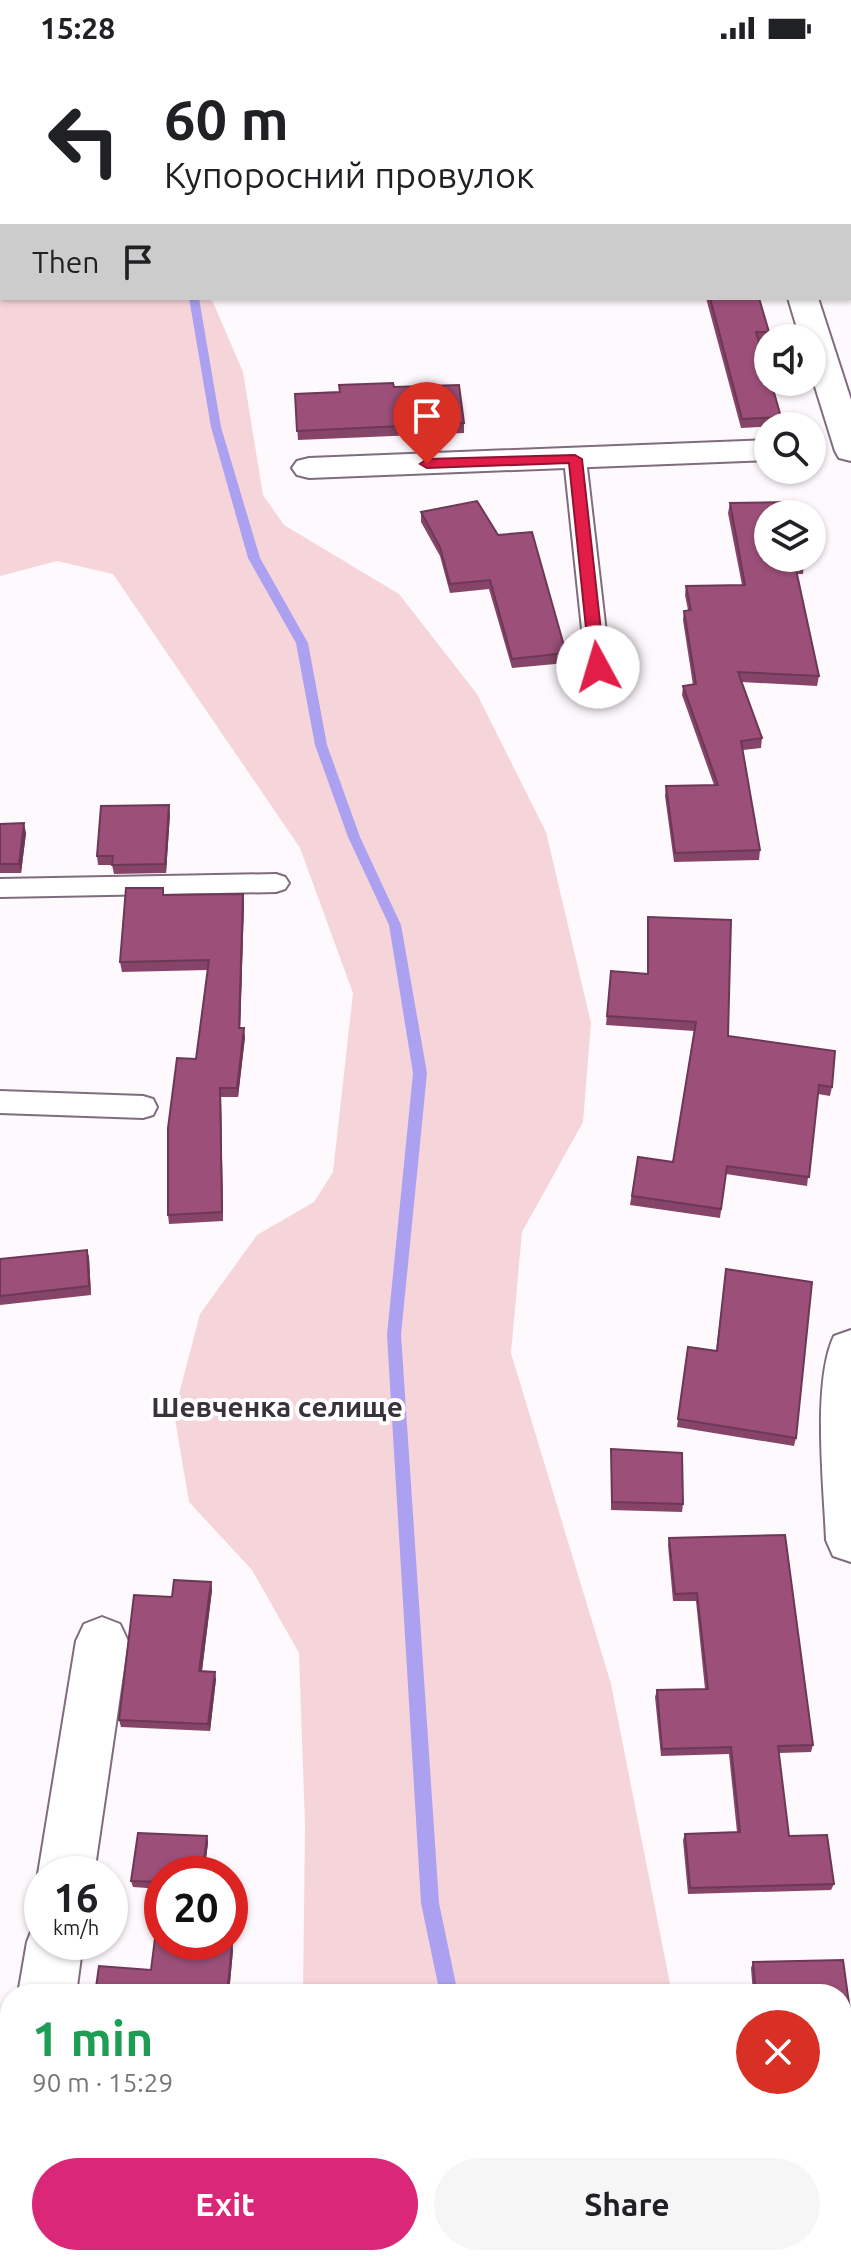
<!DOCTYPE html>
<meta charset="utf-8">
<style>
:root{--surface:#fff;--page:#f6f6f6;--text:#202124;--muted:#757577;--accent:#db2777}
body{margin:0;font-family:Ubuntu,sans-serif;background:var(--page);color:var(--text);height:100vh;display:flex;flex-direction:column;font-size:30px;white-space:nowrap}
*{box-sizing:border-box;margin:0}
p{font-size:26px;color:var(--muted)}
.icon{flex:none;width:44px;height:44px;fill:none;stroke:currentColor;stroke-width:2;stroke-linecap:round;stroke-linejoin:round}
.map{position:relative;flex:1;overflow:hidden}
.sheet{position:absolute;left:0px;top:1928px;width:852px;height:282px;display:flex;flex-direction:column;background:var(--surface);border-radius:32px 32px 0 0;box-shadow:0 2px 6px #0004}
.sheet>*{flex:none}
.banner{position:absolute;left:0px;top:0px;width:852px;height:244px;box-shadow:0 2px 6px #0004;background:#fff;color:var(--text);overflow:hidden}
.controls{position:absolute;left:754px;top:268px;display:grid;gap:16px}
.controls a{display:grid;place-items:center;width:72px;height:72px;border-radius:50%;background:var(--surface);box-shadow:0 2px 6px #0004;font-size:40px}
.speed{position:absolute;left:24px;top:1800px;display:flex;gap:16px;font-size:40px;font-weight:700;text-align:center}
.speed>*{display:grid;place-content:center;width:104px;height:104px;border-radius:50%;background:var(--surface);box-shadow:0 2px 6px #0004;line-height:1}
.speed small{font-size:20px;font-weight:400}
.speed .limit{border:12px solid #d22;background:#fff;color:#111}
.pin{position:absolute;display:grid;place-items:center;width:68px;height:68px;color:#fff;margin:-82px -34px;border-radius:50% 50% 50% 0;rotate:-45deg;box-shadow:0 0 8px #0007}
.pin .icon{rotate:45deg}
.me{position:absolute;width:88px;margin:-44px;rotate:354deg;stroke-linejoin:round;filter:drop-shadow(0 0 6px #0008)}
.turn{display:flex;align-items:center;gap:28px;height:168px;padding:0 32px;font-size:36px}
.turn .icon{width:104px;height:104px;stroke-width:2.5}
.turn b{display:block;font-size:56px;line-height:68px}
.then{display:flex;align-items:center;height:76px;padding:0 32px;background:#0003;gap:16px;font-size:30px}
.round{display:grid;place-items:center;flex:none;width:84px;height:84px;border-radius:42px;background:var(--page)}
.overview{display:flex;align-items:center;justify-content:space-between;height:136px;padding:0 32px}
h1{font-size:48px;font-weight:700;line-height:60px;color:#1e9e55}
.action{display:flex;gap:16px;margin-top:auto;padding:16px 32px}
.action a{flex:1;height:92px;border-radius:48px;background:var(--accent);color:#fff;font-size:32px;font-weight:700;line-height:92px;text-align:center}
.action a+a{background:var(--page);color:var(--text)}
.status{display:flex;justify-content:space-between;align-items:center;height:56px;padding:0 40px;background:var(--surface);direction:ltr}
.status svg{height:22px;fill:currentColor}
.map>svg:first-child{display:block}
.green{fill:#f6d5da}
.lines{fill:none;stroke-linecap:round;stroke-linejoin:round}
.stream{fill:#aca1f0;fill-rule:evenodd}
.lane-casing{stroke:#7f6c7e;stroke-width:4}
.street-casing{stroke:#7f6c7e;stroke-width:4}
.lane{fill:#fff;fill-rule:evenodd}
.street{fill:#fff;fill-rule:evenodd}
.wall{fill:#864568}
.shaded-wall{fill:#6d3855}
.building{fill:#9c5079;stroke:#6d3855;stroke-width:2}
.route{fill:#e11d48;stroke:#92132f;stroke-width:2}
.labels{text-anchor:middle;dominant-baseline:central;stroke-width:8;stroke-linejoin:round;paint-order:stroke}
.neighbourhood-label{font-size:28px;font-weight:bold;fill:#3a323a;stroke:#fff}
</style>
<div class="status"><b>15:28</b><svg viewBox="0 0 49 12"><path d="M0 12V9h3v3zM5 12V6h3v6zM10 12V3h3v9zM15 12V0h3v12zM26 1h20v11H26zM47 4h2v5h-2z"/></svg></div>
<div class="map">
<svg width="851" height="2209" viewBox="0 0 851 2209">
<rect width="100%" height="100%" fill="#fef9fd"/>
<!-- green -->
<path class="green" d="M0,113L2,242H208L213,246L243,316L263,439L284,469L399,538L477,638L546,776L591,967L583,1066L522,1176L511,1297L611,1628L672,1938H303L305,1769L299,1597L252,1514L189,1446L174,1357L200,1258L257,1179L314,1146L333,1116L353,937L300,792L113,518L57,505L0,520Z
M307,2200H723L725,2209H308Z"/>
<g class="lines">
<!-- stream -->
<path class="stream" d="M159,0H167V2H159Z
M189,242H199L221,371L260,502L308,587L327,689L360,781L401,869L427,1017L401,1279L439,1847L458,1938H440L421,1847L387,1279L413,1017L389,869L348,781L315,689L296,587L248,502L211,371Z
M493,2200H513L515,2209H495Z"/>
<defs>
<path id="lane" d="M575,397L586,403L610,611L606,616H590L586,611L564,403Z
M276,818L285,821L289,827L285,833L276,836L0,841V823Z
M0,1035L143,1040L153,1043L157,1051L153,1059L143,1062L0,1057Z"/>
<path id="street" d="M650,0H676L677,2H651Z
M0,39H2V55H0Z
M850,48H851V64H850Z
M788,242H818L851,344V405L839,402L835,395L812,321V282H800Z
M768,384V404L309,422L297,419L292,412L297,405L309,402Z
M851,1274V1506L833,1500L826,1484C824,1431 812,1326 834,1280Z
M102,1561L120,1568L128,1585L94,1818H42V1827L38,1818L76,1585L84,1568Z
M42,1863V1886H83L76,1938H18L27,1886L35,1866Z
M10,2150V2200H36L35,2209H0V2154Z"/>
</defs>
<!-- lane casing -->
<use href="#lane" class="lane-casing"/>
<!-- street casing -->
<use href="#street" class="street-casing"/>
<!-- lane -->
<use href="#lane" class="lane"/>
<!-- street -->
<use href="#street" class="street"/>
</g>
<!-- wall -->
<path class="wall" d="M706,242H759L769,276L768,285L759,286L781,361L780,370L741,372Z
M394,331L464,367V377L298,384L295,338L340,336Z
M730,447L804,509L803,518H797L819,620L817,630L741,626L762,682L761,692L743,694L760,794L759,804L674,806L665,740L666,730L714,729L682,639L683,630L693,629L683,564L684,555L688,554L685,539L686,530L742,529L728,457Z
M421,456L566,597V607L512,612L489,533L450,537L440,500L421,466Z
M170,758L166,817L114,818L112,809H98L97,800Z
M0,768L26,777L21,817H0Z
M243,838L244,847L240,972L245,981L238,1041H221L223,1165L169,1168L168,1159L196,1003L208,914L122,916L120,906L164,839Z
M648,861L728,980L832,1031L830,1040L818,1038L807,1130L726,1118L720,1162L630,1149L638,1101L673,1106L694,975L606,969L611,915L647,918Z
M87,1194L89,1202L91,1239L0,1249V1203Z
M725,1222L796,1382L794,1390L677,1371L688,1291L716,1295Z
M611,1393L683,1448L682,1456L611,1454Z
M669,1482L813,1689L811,1696L779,1697L789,1780L834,1828L831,1834L688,1838L683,1784L685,1778L737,1776L729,1698L661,1700L655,1641L657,1634L705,1633L696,1545H673L668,1489Z
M211,1526L212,1534L202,1615L216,1623L210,1675L121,1671L119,1664L172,1541Z
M207,1780L208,1787L204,1818H162V1886L233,1894L229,1938H95L151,1914L161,1833L133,1831L131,1825Z
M843,1904L851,1962V2145L842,2146V1938H753L751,1912L753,1906Z"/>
<!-- shaded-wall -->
<path class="shaded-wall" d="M169,749L170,758L166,817L165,808Z
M24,767L26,777L21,817L19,808Z
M243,838L244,847L240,981L239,972Z
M244,972L245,981L238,1041L237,1032Z
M220,1032L221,1041L223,1165L222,1156Z
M87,1194L89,1202L91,1239L89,1230Z
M211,1526L212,1534L201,1622L199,1615Z
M215,1616L216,1623L210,1675L208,1668Z
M207,1780L208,1787L204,1818H202Z
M232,1888L233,1894L229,1938H227Z"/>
<!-- building -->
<path class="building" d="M303,0H595V2H303Z
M850,149H851L850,193Z
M710,242H759L769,276H756L768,316V326H771L781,361L742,363Z
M393,327L394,331L459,329L464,367L297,375L295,338L340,336L339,329Z
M477,445L498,479L532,476L566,597L512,603L490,524L450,528L440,491L421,456Z
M791,446L793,458H768V502H803L804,509H795L819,620L738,616L762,682L741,685L760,794L675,797L666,730L718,729L683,630L696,628L684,555L691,554L686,530L745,529L730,447Z
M169,749L165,808L112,809L113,800H97L101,750Z
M24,767L19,808H0V768Z
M126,832H163V839L243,838L239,972H244L237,1032H220L222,1156L168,1159V1072L177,1002L196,1003L209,904L120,906Z
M648,861L731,864L728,980L835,995L832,1031L819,1029L809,1121L727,1110L721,1153L632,1140L638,1101L673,1106L696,966L607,960L611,915L648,918Z
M87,1194L89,1230L0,1240V1203Z
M726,1213L812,1226L796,1382L678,1363L688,1291L717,1295Z
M611,1393L682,1397L683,1448L612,1446Z
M785,1479L813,1689L778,1690L789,1780L827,1779L834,1828L690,1832L685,1778L740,1776L731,1691L662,1693L657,1634L708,1633L697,1537L675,1538L669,1482Z
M174,1524L211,1526L199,1615L215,1616L208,1668L119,1664L134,1539L172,1541Z
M138,1777L207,1780L202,1818H162V1886L232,1888L227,1938H95L99,1910L151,1914L162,1826L131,1825Z
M843,1904L851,1962V2141H842V1938H756L753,1906Z"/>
<!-- route -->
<path class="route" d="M575,399L582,403L605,611L598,616L590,611L569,407L427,412L420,408L427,403Z"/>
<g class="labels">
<!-- neighbourhood labels -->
<g class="neighbourhood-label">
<text x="277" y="1350">Шевченка селище</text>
</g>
</g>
</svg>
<div class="controls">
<a><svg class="icon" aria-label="sound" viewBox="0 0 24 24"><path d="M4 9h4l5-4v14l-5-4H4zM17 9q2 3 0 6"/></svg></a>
<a><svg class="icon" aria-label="search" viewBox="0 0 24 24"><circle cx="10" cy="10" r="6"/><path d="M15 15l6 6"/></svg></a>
<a><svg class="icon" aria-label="layers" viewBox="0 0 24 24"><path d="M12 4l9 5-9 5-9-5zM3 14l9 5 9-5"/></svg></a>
</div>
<div class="speed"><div>16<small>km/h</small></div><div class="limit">20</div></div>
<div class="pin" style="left:427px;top:408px;background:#d93025"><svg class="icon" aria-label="arrive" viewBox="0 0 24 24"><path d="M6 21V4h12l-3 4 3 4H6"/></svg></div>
<svg class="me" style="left:598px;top:611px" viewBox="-20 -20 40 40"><circle r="19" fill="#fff"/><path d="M0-13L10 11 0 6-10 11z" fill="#e11d48"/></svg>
<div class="banner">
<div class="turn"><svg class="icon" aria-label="left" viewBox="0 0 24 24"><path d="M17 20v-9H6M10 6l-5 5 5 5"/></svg><div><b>60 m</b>Купоросний провулок</div></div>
<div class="then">Then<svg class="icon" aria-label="arrive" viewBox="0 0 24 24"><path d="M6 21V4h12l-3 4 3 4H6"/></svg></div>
</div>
<section class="sheet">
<div class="overview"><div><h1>1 min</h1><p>90 m · 15:29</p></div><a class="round" style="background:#d93025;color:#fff"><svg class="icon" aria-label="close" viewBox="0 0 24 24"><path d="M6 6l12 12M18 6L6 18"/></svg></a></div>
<div class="action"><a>Exit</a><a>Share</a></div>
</section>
</div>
